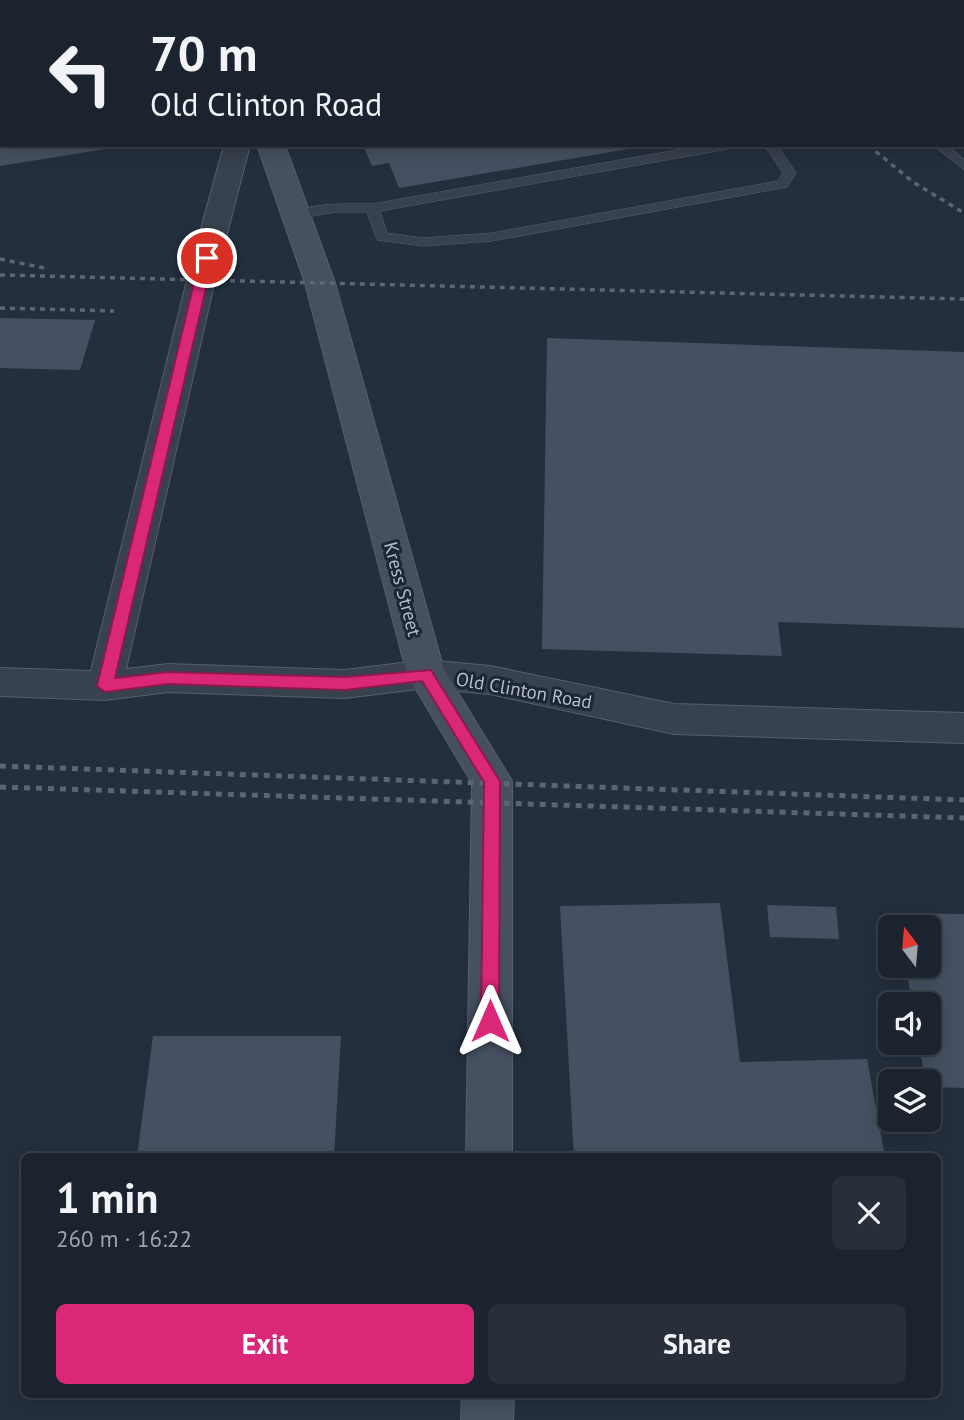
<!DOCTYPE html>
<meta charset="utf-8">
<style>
:root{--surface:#1b232e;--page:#282f3a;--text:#f1f3f6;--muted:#a0a4aa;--line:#39404a;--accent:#db2777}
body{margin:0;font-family:"PT Sans",sans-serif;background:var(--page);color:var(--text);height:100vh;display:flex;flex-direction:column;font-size:26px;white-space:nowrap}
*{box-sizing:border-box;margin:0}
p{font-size:23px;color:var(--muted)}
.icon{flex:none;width:38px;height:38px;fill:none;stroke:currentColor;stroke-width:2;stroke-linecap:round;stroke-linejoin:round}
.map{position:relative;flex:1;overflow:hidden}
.sheet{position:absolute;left:21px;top:1153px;width:920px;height:245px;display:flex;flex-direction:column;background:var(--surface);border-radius:10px;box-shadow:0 4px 18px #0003,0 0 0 2px var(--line)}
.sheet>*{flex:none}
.hud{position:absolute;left:0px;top:0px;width:964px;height:147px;box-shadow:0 4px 18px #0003,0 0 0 2px var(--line);background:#1b232e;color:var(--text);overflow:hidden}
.needle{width:46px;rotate:344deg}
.controls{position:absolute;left:878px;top:915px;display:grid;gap:14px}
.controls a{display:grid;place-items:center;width:63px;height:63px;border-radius:10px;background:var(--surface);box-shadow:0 4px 18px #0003,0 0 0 2px var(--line);font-size:35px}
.pin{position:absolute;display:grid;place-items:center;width:60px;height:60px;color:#fff;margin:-30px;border:4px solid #fff;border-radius:50%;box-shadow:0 2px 7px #0007}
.me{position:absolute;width:77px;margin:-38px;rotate:0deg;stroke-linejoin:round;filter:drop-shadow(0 0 5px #0008)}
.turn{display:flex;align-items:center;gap:24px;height:147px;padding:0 35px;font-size:32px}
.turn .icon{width:91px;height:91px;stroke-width:2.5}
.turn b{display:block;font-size:49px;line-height:60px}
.round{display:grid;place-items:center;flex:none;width:74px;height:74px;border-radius:10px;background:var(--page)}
.summary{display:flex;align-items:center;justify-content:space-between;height:119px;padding:0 35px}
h1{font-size:42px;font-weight:600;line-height:52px}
.cta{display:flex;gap:14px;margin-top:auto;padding:14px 35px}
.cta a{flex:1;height:80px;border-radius:10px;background:var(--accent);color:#fff;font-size:28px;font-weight:600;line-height:80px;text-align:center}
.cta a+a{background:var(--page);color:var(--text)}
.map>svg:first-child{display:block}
.building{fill:#455162}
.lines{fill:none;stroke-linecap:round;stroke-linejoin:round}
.lane-casing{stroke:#565f6c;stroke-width:1}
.street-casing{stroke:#565f6c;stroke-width:2}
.secondary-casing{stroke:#565f6c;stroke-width:2}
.lane{fill:#38414e;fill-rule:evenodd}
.street{fill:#38414e;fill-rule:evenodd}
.secondary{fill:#465061;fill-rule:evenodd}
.rail-far1{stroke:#5a6575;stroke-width:3.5;stroke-dasharray:5 5;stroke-linecap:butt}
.rail{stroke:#5a6575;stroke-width:5;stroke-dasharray:6 6;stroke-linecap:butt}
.route{fill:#db2777;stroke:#8e194d;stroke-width:2}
.labels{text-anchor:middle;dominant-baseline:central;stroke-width:6;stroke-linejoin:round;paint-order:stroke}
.street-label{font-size:19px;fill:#b4bcc9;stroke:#1d2633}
</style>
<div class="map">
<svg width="964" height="1420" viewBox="0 0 964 1420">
<rect width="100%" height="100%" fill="#242f3e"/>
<!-- building -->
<path class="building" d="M0,145H118V147L0,166Z
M380,145H640V147L399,188L389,163L372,166L365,149Z
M0,318L95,320L80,370L0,368Z
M547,338L964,352V628L778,622L782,656L542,649Z
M720,903L740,1062L867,1059L885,1157H574L560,906Z
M767,905L836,907L839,939L770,937Z
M898,913L964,914V1088L929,1087V1082H925L919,1043H929V1004H912L906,966H929V928H900Z
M153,1036H341L334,1157H137Z"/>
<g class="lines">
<defs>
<path id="lane" d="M20,0H42L18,2Z
M241,0H263L239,2Z
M646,0H658L659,2H647Z
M0,2H3L2,8H0Z
M705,145H734L728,149L380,211L387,233L423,238L492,233L778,181L783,173L767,149L761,145H777L796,173L787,187L782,188L492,241L423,246L377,240L367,212H335L297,219L290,215C307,202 351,204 372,204Z
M933,145H947L964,159V169Z"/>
<path id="street" d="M224,145H250L215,280L126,669L168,664L345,670L426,660L490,666L674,704L964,713V743L674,734L490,694L426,688L345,698L168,692L105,700L0,696V668L91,671L187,280Z"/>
<path id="secondary" d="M207,0H233V2H208Z
M257,145H285L335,283L444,670L512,781V1157H466L472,783L407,674L305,283Z
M462,1395H514L513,1420H461Z"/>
</defs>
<!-- lane casing -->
<use href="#lane" class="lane-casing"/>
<!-- street casing -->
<use href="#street" class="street-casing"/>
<!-- secondary casing -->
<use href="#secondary" class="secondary-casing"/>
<!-- lane -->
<use href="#lane" class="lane"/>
<!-- street -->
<use href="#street" class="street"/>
<!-- secondary -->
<use href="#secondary" class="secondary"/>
<!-- rail-far1 -->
<path class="rail-far1" d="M868,145L913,182L964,213
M0,259L44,268
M0,275L964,299
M0,308L114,311"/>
<!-- rail -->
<path class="rail" d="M0,766L964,800
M0,787L964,818"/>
</g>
<!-- route -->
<path class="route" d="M207,254L213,258L115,678L168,672L345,677L431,670L500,781L499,1021L496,1027L490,1030L484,1027L481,1021L484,782L422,681L345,690L168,684L105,692L97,686L200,258Z"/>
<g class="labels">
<!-- street labels -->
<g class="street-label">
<text transform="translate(403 589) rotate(75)">Kress Street</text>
<text transform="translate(524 690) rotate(10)">Old Clinton Road</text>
</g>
</g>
</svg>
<div class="controls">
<a><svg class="needle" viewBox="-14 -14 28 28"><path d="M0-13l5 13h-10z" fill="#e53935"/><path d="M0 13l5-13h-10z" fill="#a0a4aa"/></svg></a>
<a><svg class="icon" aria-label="sound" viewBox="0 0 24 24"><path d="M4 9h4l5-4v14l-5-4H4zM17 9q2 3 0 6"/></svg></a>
<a><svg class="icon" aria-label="layers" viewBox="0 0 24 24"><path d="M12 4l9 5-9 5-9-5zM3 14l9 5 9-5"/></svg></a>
</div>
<div class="pin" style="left:207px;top:258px;background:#d93025"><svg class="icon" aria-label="arrive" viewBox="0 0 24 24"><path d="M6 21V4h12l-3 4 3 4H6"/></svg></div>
<svg class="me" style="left:490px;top:1021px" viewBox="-20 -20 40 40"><path d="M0-17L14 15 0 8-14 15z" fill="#db2777" stroke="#fff" stroke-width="4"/></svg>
<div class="hud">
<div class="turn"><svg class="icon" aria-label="left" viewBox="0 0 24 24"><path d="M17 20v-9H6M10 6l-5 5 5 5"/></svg><div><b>70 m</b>Old Clinton Road</div></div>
</div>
<section class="sheet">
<div class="summary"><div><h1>1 min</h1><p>260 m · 16:22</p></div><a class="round"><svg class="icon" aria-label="close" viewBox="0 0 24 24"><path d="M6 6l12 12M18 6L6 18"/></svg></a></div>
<div class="cta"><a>Exit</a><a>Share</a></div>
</section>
</div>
